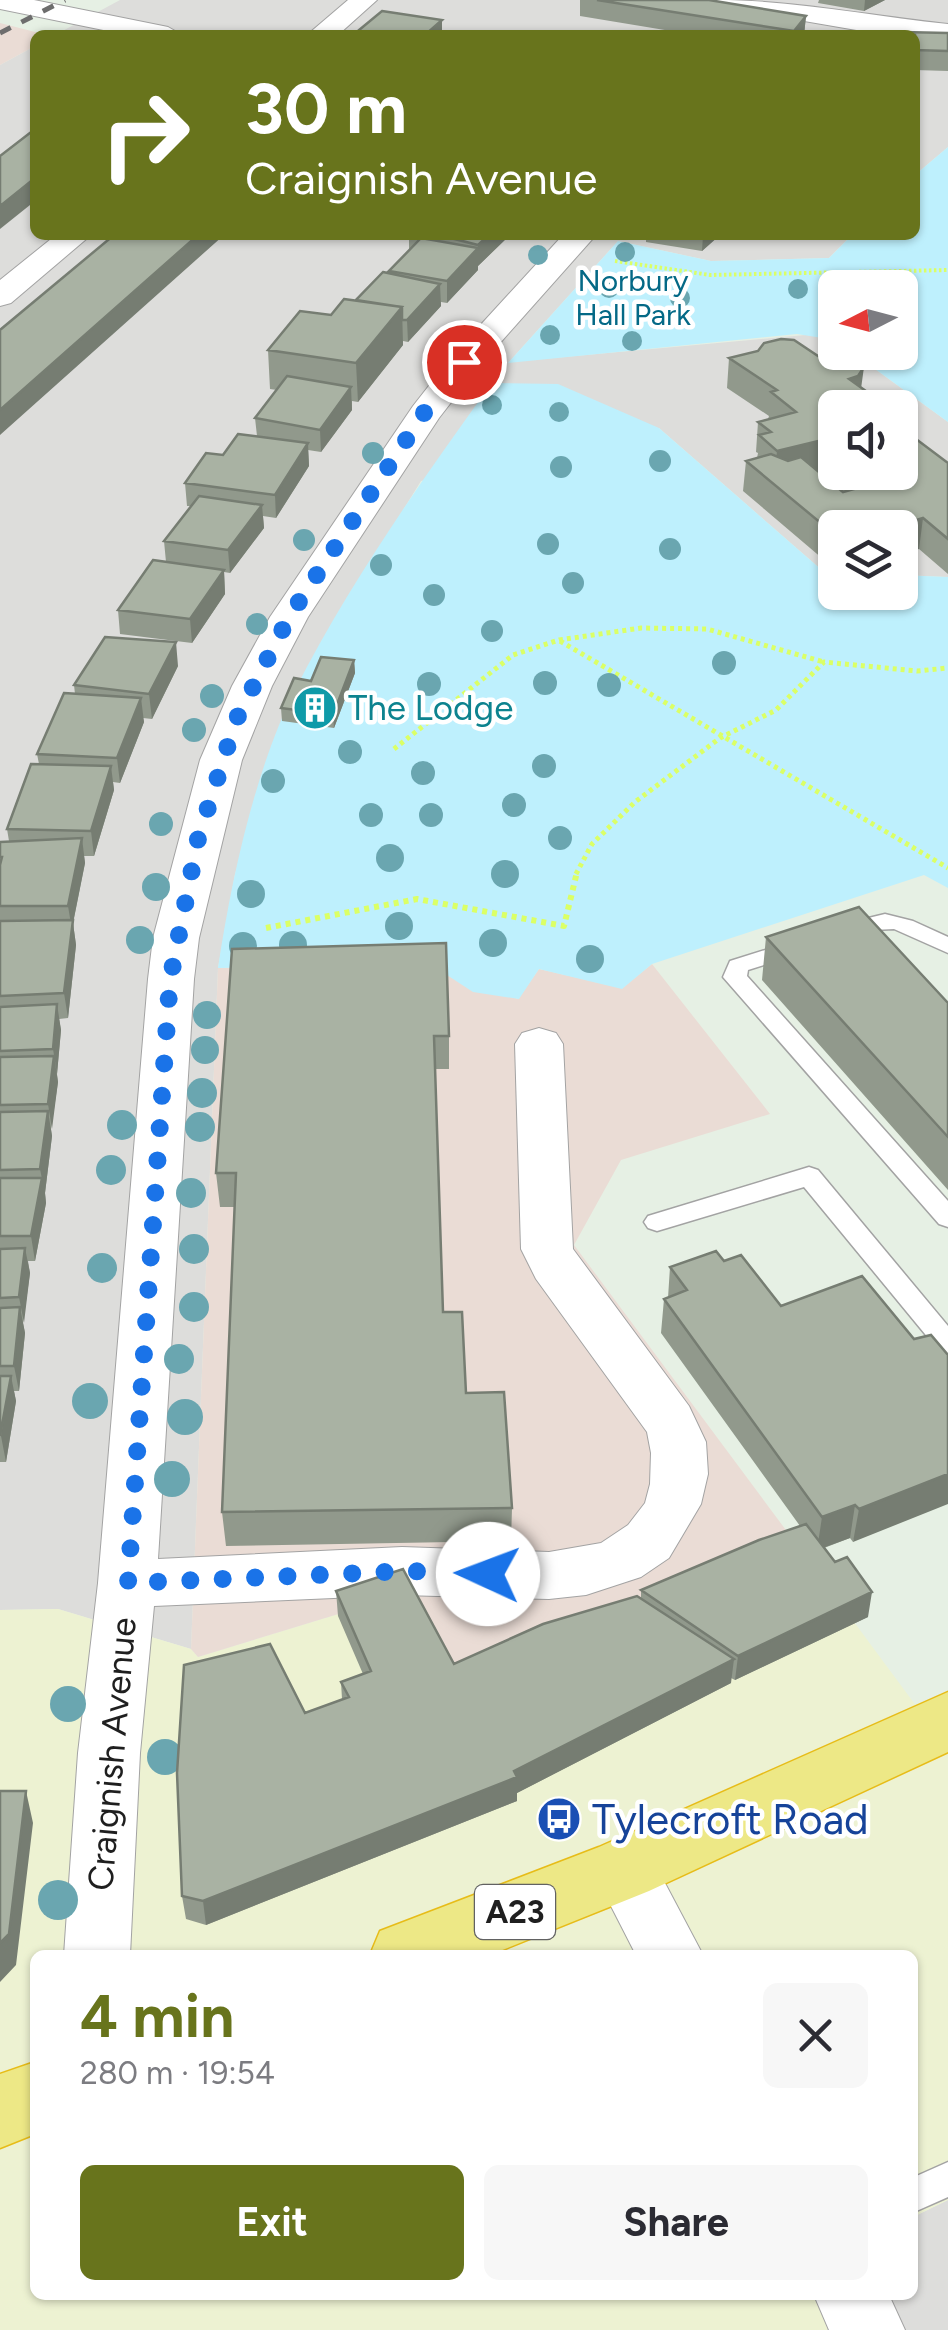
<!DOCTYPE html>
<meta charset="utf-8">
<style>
:root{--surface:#fff;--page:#f7f7f7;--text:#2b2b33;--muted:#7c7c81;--accent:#68741c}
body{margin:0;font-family:Figtree,sans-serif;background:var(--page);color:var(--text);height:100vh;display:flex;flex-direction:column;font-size:38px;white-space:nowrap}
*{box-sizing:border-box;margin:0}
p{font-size:32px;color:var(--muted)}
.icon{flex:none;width:55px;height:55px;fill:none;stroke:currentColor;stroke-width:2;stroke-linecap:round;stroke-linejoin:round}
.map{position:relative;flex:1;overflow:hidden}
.details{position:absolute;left:30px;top:1950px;width:888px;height:350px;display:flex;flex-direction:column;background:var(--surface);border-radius:15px;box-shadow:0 2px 8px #0004}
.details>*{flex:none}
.hud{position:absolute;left:30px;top:30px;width:890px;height:210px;border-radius:15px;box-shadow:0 2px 8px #0004;background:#68741c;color:#fff;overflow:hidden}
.needle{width:65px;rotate:264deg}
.buttons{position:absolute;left:818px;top:270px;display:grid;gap:20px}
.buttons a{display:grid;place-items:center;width:100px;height:100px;border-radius:15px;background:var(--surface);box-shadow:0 2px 8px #0004;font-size:50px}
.pin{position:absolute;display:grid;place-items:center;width:85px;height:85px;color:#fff;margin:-42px;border:5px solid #fff;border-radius:50%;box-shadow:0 2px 10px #0007}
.me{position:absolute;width:110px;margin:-55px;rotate:272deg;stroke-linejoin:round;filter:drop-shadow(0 0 8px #0008)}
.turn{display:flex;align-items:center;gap:35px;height:210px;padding:0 50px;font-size:45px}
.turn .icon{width:130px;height:130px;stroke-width:2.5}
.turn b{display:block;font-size:70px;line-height:85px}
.round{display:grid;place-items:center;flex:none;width:105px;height:105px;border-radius:15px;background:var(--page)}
.overview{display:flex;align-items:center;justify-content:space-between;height:170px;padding:0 50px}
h1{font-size:60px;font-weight:700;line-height:75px;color:var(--accent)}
.button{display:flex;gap:20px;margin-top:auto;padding:20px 50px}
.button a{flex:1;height:115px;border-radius:15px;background:var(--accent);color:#fff;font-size:40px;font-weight:700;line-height:115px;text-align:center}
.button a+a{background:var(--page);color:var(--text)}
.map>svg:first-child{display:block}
.residential{fill:#dddddb;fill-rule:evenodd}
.commercial{fill:#edf2d2}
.industrial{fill:#eadcd5}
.park{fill:#bef0fd}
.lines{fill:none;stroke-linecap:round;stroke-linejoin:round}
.lane-casing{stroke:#a3a3a3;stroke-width:3}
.street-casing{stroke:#a3a3a3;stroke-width:2}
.highway-casing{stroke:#e7bc18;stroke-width:3}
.path-far2{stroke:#dbff66;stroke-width:4;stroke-dasharray:2.5 2.5;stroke-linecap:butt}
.path-far1{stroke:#dbff66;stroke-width:5;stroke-dasharray:4 4;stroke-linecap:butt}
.path{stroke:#dbff66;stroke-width:6;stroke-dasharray:5 5;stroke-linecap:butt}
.lane{fill:#fff;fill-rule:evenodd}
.street{fill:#fff;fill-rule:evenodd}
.highway{fill:#ede886;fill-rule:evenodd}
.rail{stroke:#6d6d6d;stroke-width:5;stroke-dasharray:12 12;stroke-linecap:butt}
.tree{fill:#6aa6b0}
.wall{fill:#91998c;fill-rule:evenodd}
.shaded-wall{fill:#767d72}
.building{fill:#a9b2a3;stroke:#767d72;stroke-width:2.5}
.route{stroke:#1a73e8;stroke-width:18;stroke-dasharray:0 32.4}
.labels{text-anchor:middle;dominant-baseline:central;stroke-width:9;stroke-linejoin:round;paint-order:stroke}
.far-park-label{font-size:30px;fill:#046986;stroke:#fff}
.shield{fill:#fff;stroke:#626262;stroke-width:2.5}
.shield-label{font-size:32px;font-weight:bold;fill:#1f1f1f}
.culture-label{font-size:35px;fill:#0d838f;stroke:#fff;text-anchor:start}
.street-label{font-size:35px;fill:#1f1f1f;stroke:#fff}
.near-transit-label{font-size:42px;fill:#164399;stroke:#fff;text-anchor:start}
</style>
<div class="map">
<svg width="948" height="2330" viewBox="0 0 948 2330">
<rect width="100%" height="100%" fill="#e6f0e4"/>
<!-- residential -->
<path class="residential" d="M120,0H948V147L915,175V35H55Z
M35,46V235H852L829,258L711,261L618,241L509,362L816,334L834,339L835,352L853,353L948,422V577L900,575V528H835V572H824L659,428L421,481L350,596L282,721L235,874L218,968L191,1649L58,1609L0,1610V65ZM835,408H900V472H835Z
M948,2200V2330H827L854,2295H912L913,2217Z"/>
<!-- commercial -->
<path class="commercial" d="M800,1549L948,1749V2200L913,2217L912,1955H35V2295H854L827,2330H0V1610L58,1609L191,1649L198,1657L404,1594Z"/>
<!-- industrial -->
<path class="industrial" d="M0,23L47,35H35V46L0,65Z
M430,964L450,976L518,999L539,969L622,988L652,964L770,1114L621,1160L574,1245L800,1549L444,1670L404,1594L198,1657L191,1649L218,968Z"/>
<!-- park -->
<path class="park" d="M948,147V422L853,353L900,352V288H835V340L797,334L508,363L618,241L711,261L829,258L852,235H915V175Z
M492,383L558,384L659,428L824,572H835V592H900V575L948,577V888L924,875L652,964L622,989L539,969L519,999L473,992L430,964L218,968C231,881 255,769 295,690C350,582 421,481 492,383Z"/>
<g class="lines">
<defs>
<path id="lane" d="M885,914L913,921L948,937V953L894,929L873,930L839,939L828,932L831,927Z
M797,940L805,942L808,947L805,952L748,970L747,976L948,1201V1227L939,1224L723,977L730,961Z
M809,1167L818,1170L948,1326V1354L939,1351L804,1187L657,1231L648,1228L644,1222L648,1216Z
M948,2162V2197L912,2213V2178Z"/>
<path id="street" d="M0,0H34L168,27L182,35H128L0,9Z
M348,0H377L338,35H307Z
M716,0C794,0 870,16 948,24V40L868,32L729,8Z
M56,235H91L11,303L0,306V280Z
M563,235H596L477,369L439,418L308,617L272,686L242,760L199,938L194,979L158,1559L402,1547L549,1552L601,1543L628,1525L645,1503L650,1484L651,1453L647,1432L536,1279L521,1249L515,1044L522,1033L539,1028L556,1033L563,1044L573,1249L689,1406L706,1442L708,1474L701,1504L669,1558L641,1577L586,1595L549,1599L402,1595L154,1606L140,1753L130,1955H64L78,1753L98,1583L148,979L153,938L200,760L232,686L270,617L413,406L453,355Z
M624,1840L647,1849L703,1955H636L592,1869L601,1849Z
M814,2295H889L905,2330H829Z"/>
<path id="highway" d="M948,1692V1752L649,1891L490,1955H370L380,1931L599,1847Z
M35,2062V2134L0,2148V2074Z"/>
</defs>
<!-- lane casing -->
<use href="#lane" class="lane-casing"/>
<!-- street casing -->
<use href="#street" class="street-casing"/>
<!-- highway casing -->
<use href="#highway" class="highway-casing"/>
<!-- path-far2 -->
<path class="path-far2" d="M615,261L710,275L948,270"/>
<!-- path-far1 -->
<path class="path-far1" d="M560,641L948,868
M394,749L513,655L559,640L641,628L707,629L824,662
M576,874L592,844L635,802L720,738L776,710L824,662L917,671L948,668"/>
<!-- path -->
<path class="path" d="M266,928L417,899L564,926L577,872"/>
<!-- lane -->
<use href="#lane" class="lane"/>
<!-- street -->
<use href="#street" class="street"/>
<!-- highway -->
<use href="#highway" class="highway"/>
<!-- rail -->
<path class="rail" d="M0,33L65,0"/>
</g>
<!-- trees -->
<g class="tree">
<circle cx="625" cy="252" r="10"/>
<circle cx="538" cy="255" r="10"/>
<circle cx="609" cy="288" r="10"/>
<circle cx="798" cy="289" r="10"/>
<circle cx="680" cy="298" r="10"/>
<circle cx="550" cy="335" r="10"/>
<circle cx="632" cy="341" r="10"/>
<circle cx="454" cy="347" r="10"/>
<circle cx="492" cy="405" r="10"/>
<circle cx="559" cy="412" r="10"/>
<circle cx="373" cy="453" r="11"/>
<circle cx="660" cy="461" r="11"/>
<circle cx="561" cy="467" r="11"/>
<circle cx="304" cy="540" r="11"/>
<circle cx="548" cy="544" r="11"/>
<circle cx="670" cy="549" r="11"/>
<circle cx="381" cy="565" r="11"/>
<circle cx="573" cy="583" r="11"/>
<circle cx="434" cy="595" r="11"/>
<circle cx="257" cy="624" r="11"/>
<circle cx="492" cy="631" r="11"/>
<circle cx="724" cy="663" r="12"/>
<circle cx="545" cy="683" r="12"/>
<circle cx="429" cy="684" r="12"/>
<circle cx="609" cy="685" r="12"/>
<circle cx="212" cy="696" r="12"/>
<circle cx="194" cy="730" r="12"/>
<circle cx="350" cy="752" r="12"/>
<circle cx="544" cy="766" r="12"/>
<circle cx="423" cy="773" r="12"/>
<circle cx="273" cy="781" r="12"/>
<circle cx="514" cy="805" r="12"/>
<circle cx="371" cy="815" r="12"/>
<circle cx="431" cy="815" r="12"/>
<circle cx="161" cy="824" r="12"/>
<circle cx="560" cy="838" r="12"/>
<circle cx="390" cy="858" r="14"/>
<circle cx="505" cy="874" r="14"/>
<circle cx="156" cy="887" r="14"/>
<circle cx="251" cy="894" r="14"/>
<circle cx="399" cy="926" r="14"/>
<circle cx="140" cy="940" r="14"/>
<circle cx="493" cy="943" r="14"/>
<circle cx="293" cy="945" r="14"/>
<circle cx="243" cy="946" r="14"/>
<circle cx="590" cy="959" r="14"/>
<circle cx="207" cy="1015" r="14"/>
<circle cx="205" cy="1050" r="14"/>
<circle cx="202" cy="1093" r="15"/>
<circle cx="122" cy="1125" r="15"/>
<circle cx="200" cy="1127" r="15"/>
<circle cx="111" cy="1170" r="15"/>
<circle cx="191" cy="1193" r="15"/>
<circle cx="194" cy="1249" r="15"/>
<circle cx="102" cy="1268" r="15"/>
<circle cx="194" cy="1307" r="15"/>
<circle cx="179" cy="1359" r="15"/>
<circle cx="90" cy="1401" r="18"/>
<circle cx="185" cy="1417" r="18"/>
<circle cx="172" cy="1479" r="18"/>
<circle cx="68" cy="1704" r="18"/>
<circle cx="165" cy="1757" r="18"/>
<circle cx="58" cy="1900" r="20"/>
</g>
<!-- wall -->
<path class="wall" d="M580,0H709L806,16L804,35H695L580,16Z
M819,0H885L864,11L818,3Z
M948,33V71L915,70V35Z
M409,235H510L478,266V270L447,303L441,302V306L408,342L403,341V345L358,402L352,401V410L321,452L308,450L309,466L276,518L263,516L264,528L230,573L224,572L225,594L192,643L120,634L118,610L166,562L164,541L191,506H187L185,483L223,455L257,436L255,418L277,390L270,389L268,350L356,300L389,274V271L411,249H409Z
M646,235H720L702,251L646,242Z
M729,358L861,388L870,394L869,403L835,408V472H900L948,463V574L919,549L900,528H835L830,565L743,491L746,461L757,458L758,453L756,452L758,422L768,419L769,416L727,388ZM828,467L827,478L816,470Z
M354,660L355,673L334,728L282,721L281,708L311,681Z
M178,666L152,719L143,718L144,722L120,783L113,782L114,790L94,856H84L85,863L73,923L76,945L68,1018L59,1019L61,1030L57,1074L58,1082L51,1129L52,1136L45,1193L46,1203L35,1261H28L30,1273L23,1323L25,1333L19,1391H14L16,1401L6,1462H0V842L9,841L7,829L39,764L37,754L75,694L74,685Z
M766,937L948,1003V1190L762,980Z
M232,949L449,1036V1069H435L443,1312L466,1393L512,1508L511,1541L226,1546L222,1512L235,1207H220L216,1173Z
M724,1261L781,1306L914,1339L853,1542L850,1538L824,1548L868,1617L735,1680L731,1678V1683L517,1793V1801L206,1925L186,1919L182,1896L305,1713L342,1699L341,1682L363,1674L338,1616L336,1591L454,1664L641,1598V1590L800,1526L661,1333L664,1299L668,1298L670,1267Z"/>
<!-- shaded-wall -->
<path class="shaded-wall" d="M865,0H885L864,11Z
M806,16L804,35H794V31Z
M442,20V35H425Z
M35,178V201L0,229V206Z
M198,235H224L0,435V410Z
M489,235H510L478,266V245Z
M703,235H720L702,251Z
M478,248V270L447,303V281Z
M440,284L441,306L408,342L407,320Z
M402,307L403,345L358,402L356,363Z
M864,367L860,396L849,379Z
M351,387L352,410L321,452L320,430Z
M834,436L832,451L830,450L828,467L774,481L777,451Z
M308,443L309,466L276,518L275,495Z
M262,505L264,528L230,573L228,550Z
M923,518L919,549L900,555V528H891Z
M834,534H835V564L830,565Z
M224,570L225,594L192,643L190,619Z
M176,642L178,666L152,719L149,694Z
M354,660L355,673L334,728L333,715Z
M141,698L144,722L120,783L117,758Z
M111,766L114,790L94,856L91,831Z
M82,838L85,863L73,923L76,945L68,1018L64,993L72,930L68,906Z
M57,1004L61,1030L57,1074L53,1049Z
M54,1056L58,1082L52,1129L48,1104Z
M48,1111L52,1136L45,1193L46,1203L35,1261L31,1236L42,1179L40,1169Z
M25,1248L30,1273L24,1323L19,1297Z
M20,1307L25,1333L19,1391L14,1366Z
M11,1376L16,1401L6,1462L1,1436Z
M948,1474V1504L853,1542L859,1509Z
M855,1505L850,1538L817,1550L822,1517Z
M872,1592L868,1617L735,1680L738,1656Z
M734,1659L731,1683L517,1793V1801L206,1925L203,1901L514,1771Z
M26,1791L33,1823L16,1965L0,1982V1943Z"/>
<!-- building -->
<path class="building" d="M597,0H709L806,16L794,31Z
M382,11L442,20L425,35H353Z
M902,32L948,33V51L915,50V35H903Z
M35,129V178L0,206V156Z
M114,235H198L0,410V330Z
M439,235H489L478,245Z
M421,238L478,248L447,281L389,271Z
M383,272L440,284L407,320H402V307L356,300Z
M344,299L402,307L356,363L268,350L300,311L331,315Z
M781,339L794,340L818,356H848L864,367L858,376L849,379L870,394L867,401L875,408H835V437L777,451L759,435L771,432L758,422L796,412L771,392L777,390L729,358L758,351L764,343Z
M287,376L351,387L320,430L255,418Z
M900,427L948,463V539L923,518L891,528H835V534H834L746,461L771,454L788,461L801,457L843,492L872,484L858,472H900Z
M238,434L308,443L275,495L185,483L206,453L223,455Z
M199,496L262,505L228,550L164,541Z
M153,560L224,570L190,619L118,610Z
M105,637L176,642L149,694L74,685Z
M321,657L354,660L333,715L281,708L294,678L311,681Z
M64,693L141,698L117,758L37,754Z
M31,764L111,766L91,831L7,829Z
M82,838L68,906H0V865L2,857H0V842Z
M859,907L948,1003V1137L766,937Z
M73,920L64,993L0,996V921Z
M446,943L449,1036H434L443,1312H462L466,1393L504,1392L512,1508L222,1512L236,1173H216L232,949Z
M57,1004L53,1049L0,1051V1007Z
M54,1056L48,1104L0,1105V1057Z
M48,1111L40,1169L0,1170V1112Z
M0,1178H42L31,1236H0Z
M25,1248L19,1297L0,1298V1249Z
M716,1251L724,1261L741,1255L781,1306L862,1276L914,1339L931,1335L948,1355V1474L859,1509L855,1505L822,1517L664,1299L687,1290L670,1267Z
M20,1307L14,1366H0V1308Z
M0,1376H11L0,1436Z
M806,1524L835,1562L847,1557L872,1592L738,1656L641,1590L759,1540Z
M403,1569L454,1664L543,1624L637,1596L734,1659L514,1771L517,1777L203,1901L182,1896L177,1773L184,1665L270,1644L305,1713L349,1697L341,1682L371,1671L336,1591Z
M0,1791H26L9,1934L0,1943Z"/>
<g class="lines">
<!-- route -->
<path class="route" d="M464,362L424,413L289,617L236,720L198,839L170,980L128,1583L408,1571L488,1574"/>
</g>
<!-- icons -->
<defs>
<symbol id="building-disc" viewBox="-11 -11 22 22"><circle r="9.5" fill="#0f9aa8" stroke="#fff"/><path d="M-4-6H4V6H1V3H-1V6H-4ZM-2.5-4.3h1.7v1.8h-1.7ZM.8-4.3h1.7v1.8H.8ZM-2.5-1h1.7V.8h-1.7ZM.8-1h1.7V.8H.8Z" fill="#fff"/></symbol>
<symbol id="bus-disc" viewBox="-11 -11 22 22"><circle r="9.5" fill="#1a4fb4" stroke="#fff"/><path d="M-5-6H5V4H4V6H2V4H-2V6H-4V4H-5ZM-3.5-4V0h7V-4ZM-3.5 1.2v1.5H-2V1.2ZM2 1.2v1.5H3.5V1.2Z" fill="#fff"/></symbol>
</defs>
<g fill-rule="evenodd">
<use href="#building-disc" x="290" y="683" width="50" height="50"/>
<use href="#bus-disc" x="534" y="1794" width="50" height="50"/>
</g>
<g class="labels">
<!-- far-park labels -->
<g class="far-park-label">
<text x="633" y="280">Norbury<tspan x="633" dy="34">Hall Park</tspan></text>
</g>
<!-- shield labels -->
<rect class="shield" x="475" y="1885" width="80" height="54" rx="8"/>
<g class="shield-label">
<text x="515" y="1912">A23</text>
</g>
<!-- culture labels -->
<g class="culture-label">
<text x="348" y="708">The Lodge</text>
</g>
<!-- street labels -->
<g class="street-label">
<text transform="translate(112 1754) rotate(-85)">Craignish Avenue</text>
</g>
<!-- near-transit labels -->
<g class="near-transit-label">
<text x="592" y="1819">Tylecroft Road</text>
</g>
</g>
</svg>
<div class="buttons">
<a><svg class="needle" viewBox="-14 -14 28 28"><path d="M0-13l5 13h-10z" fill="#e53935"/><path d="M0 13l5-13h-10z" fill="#7c7c81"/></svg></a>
<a><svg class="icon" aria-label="sound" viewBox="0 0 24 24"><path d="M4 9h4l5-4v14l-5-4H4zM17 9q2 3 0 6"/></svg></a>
<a><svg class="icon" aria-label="layers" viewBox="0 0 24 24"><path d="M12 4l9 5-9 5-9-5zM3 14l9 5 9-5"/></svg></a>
</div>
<div class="pin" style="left:464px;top:362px;background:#d93025"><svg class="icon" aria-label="arrive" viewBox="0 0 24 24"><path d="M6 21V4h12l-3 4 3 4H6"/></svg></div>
<svg class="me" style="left:488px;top:1574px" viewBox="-20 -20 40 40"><circle r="19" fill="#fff"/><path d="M0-13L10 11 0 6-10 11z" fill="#1a73e8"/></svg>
<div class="hud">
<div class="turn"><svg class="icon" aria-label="right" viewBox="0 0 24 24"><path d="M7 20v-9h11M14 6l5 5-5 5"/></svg><div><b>30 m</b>Craignish Avenue</div></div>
</div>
<section class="details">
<div class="overview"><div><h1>4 min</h1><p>280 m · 19:54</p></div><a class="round"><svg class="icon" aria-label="close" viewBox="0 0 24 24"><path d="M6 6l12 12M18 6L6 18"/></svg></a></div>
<div class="button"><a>Exit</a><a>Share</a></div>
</section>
</div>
